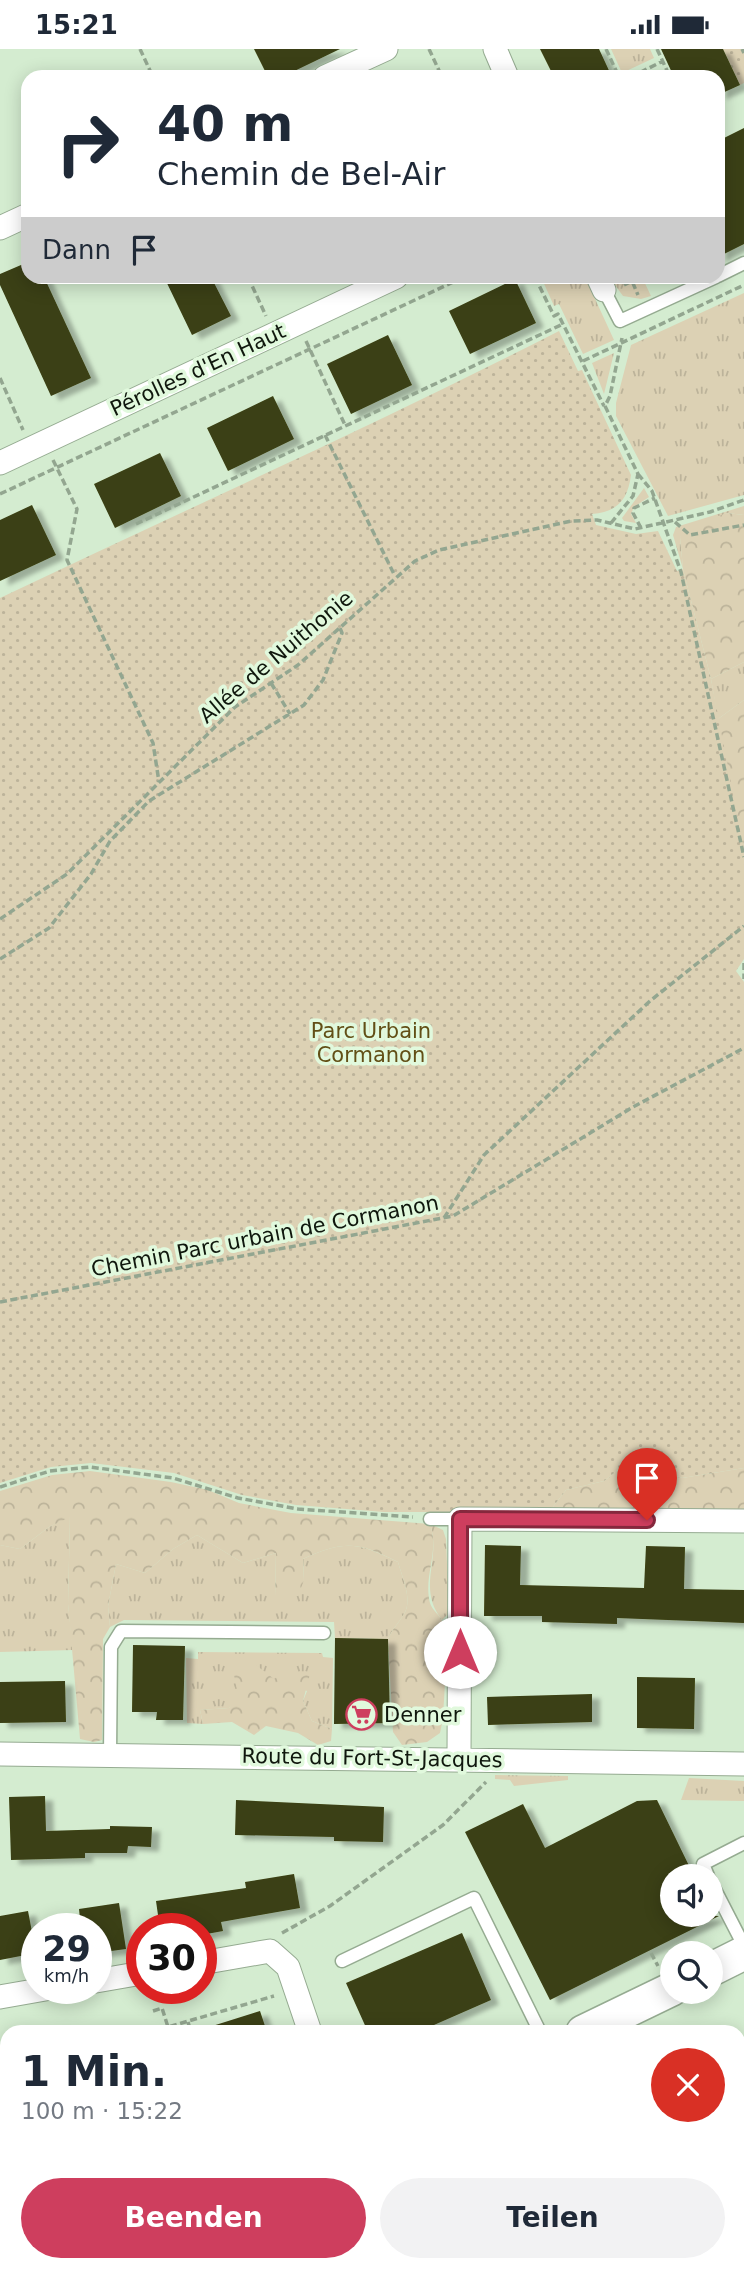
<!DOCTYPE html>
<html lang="de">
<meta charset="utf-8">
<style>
:root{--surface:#fff;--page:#f2f2f3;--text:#1f2937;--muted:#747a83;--accent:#ce3e5e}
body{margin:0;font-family:"DejaVu Sans",sans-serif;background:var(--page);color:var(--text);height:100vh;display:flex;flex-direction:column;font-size:26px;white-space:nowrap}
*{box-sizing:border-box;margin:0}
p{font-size:23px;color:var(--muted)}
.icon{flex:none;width:38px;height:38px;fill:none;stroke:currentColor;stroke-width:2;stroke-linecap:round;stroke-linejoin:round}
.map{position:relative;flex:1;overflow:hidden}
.panel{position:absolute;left:0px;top:1976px;width:746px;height:247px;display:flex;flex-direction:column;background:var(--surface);border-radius:21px 21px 0 0;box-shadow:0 4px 18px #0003}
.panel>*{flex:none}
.banner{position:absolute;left:21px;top:21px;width:704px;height:214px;border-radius:21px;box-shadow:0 4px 18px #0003;background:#fff;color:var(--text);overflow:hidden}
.buttons{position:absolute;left:660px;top:1815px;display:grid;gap:14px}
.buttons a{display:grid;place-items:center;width:63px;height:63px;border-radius:50%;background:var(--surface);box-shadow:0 4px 18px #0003;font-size:35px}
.speed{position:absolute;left:21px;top:1864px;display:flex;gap:14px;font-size:35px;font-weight:700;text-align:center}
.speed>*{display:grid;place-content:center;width:91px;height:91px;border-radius:50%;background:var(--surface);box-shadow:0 4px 18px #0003;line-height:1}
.speed small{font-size:18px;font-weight:400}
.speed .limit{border:10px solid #d22;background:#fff;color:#111}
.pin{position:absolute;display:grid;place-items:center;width:60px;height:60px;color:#fff;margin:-72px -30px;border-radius:50% 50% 50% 0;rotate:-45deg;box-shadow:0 0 7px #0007}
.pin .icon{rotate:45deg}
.me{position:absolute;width:77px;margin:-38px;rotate:0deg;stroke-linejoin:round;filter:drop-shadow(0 0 5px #0008)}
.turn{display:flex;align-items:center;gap:24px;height:147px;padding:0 21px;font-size:32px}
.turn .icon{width:91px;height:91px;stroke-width:2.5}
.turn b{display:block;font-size:49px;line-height:60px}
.then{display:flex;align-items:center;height:66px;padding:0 21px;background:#0003;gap:14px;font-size:26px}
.round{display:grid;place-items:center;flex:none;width:74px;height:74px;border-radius:37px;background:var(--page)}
.headline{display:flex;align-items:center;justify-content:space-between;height:119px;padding:0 21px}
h1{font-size:42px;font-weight:700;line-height:52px}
.button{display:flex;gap:14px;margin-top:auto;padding:14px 21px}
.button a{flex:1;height:80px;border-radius:42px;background:var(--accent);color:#fff;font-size:28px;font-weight:700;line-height:80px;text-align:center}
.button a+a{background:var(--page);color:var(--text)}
.status{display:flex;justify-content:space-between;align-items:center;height:49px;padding:0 35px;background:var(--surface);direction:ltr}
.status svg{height:19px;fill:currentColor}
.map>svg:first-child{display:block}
.grass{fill:url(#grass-tufts)}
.forest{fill:url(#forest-crowns)}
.park{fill:url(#park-dots)}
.building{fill:#3b4013;filter:url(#shadow)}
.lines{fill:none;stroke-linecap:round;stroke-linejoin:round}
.lane-casing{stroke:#95ab91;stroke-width:15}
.street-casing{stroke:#95ab91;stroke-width:25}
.secondary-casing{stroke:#95ab91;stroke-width:36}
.path{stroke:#93a690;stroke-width:3.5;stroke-dasharray:7 3.5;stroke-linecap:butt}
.lane{stroke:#fff;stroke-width:12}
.street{stroke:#fff;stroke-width:23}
.secondary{stroke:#fff;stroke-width:33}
.route-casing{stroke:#86283d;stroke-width:18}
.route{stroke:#ce3e5e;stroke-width:12}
.labels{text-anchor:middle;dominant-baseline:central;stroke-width:7;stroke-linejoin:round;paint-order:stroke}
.street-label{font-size:21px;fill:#0f170d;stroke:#e1f9dd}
.park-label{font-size:21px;fill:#624f16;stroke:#e1f9dd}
.poi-label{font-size:21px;fill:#0f170d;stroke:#e1f9dd;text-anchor:start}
</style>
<div class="status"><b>15:21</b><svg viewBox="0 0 49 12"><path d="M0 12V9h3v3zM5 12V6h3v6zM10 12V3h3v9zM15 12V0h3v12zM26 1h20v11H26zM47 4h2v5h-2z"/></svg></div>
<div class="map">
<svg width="744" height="2222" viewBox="0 0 744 2222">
<defs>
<pattern id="grass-tufts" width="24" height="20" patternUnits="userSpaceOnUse" patternTransform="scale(1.75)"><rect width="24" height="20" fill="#dcd1b4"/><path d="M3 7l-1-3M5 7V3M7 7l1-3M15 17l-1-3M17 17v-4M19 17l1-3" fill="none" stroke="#bcb39a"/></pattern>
<pattern id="forest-crowns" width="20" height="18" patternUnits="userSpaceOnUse" patternTransform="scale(1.75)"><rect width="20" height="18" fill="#dcd1b4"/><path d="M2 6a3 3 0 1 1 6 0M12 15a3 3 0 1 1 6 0" fill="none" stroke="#bcb39a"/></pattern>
<pattern id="park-dots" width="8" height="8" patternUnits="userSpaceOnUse" patternTransform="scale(1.75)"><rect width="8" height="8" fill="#dcd1b4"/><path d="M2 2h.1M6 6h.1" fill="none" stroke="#bcb39a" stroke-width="1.8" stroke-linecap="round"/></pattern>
<filter id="shadow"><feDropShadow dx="8" dy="4.5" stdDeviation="2" flood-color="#0004"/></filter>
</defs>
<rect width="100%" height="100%" fill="#d4ecd0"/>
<!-- grass -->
<path class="grass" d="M611,0H650L654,9L622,24Z
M541,228H585L614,291L583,305L559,255L554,257Z
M609,228H642L651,247L641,250L623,247Z
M744,244V446L668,467L616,367V354L631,296Z
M614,304L604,345L592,314Z
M644,439L649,448L634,458L631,465L636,474L624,472L622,469Z
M744,457V466L727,464L680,488L683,520L673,486L676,478Z
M744,613V651L718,670L711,630Z
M70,1467L68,1555L73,1601L0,1603V1496L20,1500L49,1478Z
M430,1475L443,1481L446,1490L449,1564L442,1571C416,1538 442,1510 430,1475Z
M197,1486L243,1514L276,1504L275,1546L304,1531L303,1510C345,1491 357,1493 398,1513C402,1528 413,1551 404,1565C399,1574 392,1580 388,1590L335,1589L334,1573L124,1571L110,1578L108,1557L116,1515L145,1524L173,1500Z
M198,1603L322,1604L323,1608L333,1609L332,1680L312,1672L303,1652L307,1642L274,1630L229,1659L200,1661L203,1675L187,1674L186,1609L198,1610Z
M495,1726L568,1727V1731L514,1737L510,1731L495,1730Z
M689,1729L744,1732V1752L681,1751Z
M744,2087V2222H687L685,2216H738V2089Z
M93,2216H202L199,2222H71Z
M287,2216H451L449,2220L453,2222H287Z"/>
<!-- forest -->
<path class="forest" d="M727,464L744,466V613L711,630L683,520L680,488L689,477Z
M744,651V813L718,670Z
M641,1413L682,1429L744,1419V1462L549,1463L566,1441L604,1432L623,1417Z
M90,1422L171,1433L208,1441L239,1454L291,1464L430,1475C440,1503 423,1527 430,1554C432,1561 440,1566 442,1572C448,1585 445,1669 440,1684L427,1693L402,1696L393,1683L388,1590C392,1580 399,1574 404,1565C413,1551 402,1528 398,1513C358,1493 345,1491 303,1510L304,1531L298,1547H275L276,1504L243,1514L197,1486L173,1500L145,1524L116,1515L108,1557L110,1578L103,1590L102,1691L94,1693L80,1690L68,1555L70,1468L49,1478L20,1500L0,1496V1442L52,1426Z
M256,1616L274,1630L286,1622L310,1625L303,1652L312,1672L332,1680L331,1692L318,1696L298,1684L266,1677L254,1686L232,1673L203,1675L200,1661L229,1659L239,1650L234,1626Z
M150,2216H184L178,2222H154Z"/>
<!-- park -->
<path class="park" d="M723,0H744V34L740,36Z
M559,282L578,322L582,321L631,426C628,450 618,463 592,465L596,476L636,485L658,482L677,522L683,520L711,630L744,801V910L736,922L744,933V1419L682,1429L641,1413L623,1417L604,1432L566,1441L549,1463H384L296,1456L242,1446L174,1424L91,1414L51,1418L0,1434V549C187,460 375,376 559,282Z"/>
<!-- building -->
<path class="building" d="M254,0H340L282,28H268Z
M540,0H599L612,28H554Z
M661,0H723L740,36L718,46V28H674Z
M744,79V195L718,208V92Z
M28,213V228H44L91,329L51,347L0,236V225Z
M164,228H211L231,267L192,286Z
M515,230L536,274L470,305L449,262Z
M388,286L412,336L351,365L327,315Z
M273,347L294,390L228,422L207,379Z
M160,404L181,447L115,479L94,435Z
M32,456L56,506L0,532V471Z
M485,1496L521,1497L520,1536L644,1539L646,1497L685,1498L684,1540L744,1541V1574L617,1569V1575L542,1573V1567H484Z
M335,1589L388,1590L390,1674L334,1675Z
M133,1596L185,1597L183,1671H156L157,1663H132Z
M637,1628L695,1629L694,1680L637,1679Z
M65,1632L66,1673L0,1674V1633Z
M592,1645V1673L488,1676L487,1648Z
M45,1747L46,1782L110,1780V1777L152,1778L151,1798L128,1797L127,1804H85V1809L11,1811L9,1748Z
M236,1751L384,1758L383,1793L334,1792V1788L235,1786Z
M657,1751L694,1827H672V1866L719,1867L550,1951L465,1783L523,1755L545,1799L637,1752Z
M294,1825L300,1859L221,1873L223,1882L201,1886V1880H160L156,1852L246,1839L245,1833Z
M119,1854L126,1900L96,1904V1880H81L79,1860Z
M28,1862L36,1904L0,1911V1867Z
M462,1884L491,1951L418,1983H368L346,1934Z
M260,1962L267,1983H207L206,1979Z"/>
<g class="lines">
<defs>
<path id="lane" d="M718,227L744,214
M604,241L620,272L716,228
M430,1470H460
M110,1706L111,1598L121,1582L324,1584
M708,1827L703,1815L744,1794
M710,1831L744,1897
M342,1912L474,1849L540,1983
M543,2216L545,2222"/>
<path id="street" d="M495,0L507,28
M325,28L386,0
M0,179L28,166
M598,228L604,241
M0,414L396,228
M0,1705L744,1715
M459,1709L460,1470L744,1472
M201,1914L270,1902L288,1918L310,1983
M96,1932L142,1924
M0,1948L51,1939
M236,2222L238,2216
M517,2222L520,2216"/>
<path id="secondary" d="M710,1921L744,1904
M583,1983L672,1940
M2,2222L24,2216"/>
</defs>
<!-- lane casing -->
<use href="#lane" class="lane-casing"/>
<!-- street casing -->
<use href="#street" class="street-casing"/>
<!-- secondary casing -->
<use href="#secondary" class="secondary-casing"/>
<!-- path -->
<path class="path" d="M140,0L153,28
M429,0L442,28
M606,0L619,28
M657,0L670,28
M742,0L744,4
M631,28L663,12
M248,228L266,267
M535,228L554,267L558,265L604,357
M624,236L632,232L638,246
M306,292L345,376
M583,312L744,236
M0,329L23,381
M325,386L395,527
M53,411L77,460L67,511L153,694L159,733
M638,425L652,442L681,523L744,808
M0,445L464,228
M675,473L690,486L744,476
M611,474L633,447L638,425L605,357L610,347L622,289
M136,475L563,275
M641,479L633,464L634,459L655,449
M271,634L290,665
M0,870L67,825L235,658L298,616L415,512L439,501L571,472L597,471L635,480L710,463L744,451
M0,910L49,879L91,825L110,792L149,752L304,656L323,631L342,584L340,579
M744,914V930
M444,1169L484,1106L650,952L744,877
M0,1253L453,1167L633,1058L744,999
M0,1438L50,1422L90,1418L173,1429L238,1449L298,1460L413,1468
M282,1884L330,1857L443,1776L486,1733
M651,1904L658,1917
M153,1962L162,1959L168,1978L274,1947
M188,1973L191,1983
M0,2036L7,2055
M452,2216L468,2222
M578,2216L580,2222
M281,2222V2216
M323,2222L330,2216"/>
<!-- lane -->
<use href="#lane" class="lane"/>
<!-- street -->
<use href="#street" class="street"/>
<!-- secondary -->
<use href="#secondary" class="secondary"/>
</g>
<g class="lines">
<defs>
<path id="route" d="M460,1603V1470L647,1471"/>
</defs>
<!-- route casing -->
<use href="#route" class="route-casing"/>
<!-- route -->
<use href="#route" class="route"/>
</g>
<!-- icons -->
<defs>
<symbol id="supermarket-ring" viewBox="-11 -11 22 22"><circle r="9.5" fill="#e1f9dd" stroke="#ce3e5e" stroke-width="1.5"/><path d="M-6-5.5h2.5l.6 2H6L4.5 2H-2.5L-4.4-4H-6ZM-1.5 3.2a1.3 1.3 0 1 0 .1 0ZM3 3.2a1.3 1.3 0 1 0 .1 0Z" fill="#ce3e5e"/></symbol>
</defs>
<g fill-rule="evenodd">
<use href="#supermarket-ring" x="344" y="1648" width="35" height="35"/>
</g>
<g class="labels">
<!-- street labels -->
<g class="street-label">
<text transform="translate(198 321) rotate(-25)">Pérolles d'En Haut</text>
<text transform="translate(276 608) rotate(-40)">Allée de Nuithonie</text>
<text transform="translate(265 1187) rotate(-11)">Chemin Parc urbain de Cormanon</text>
<text transform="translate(372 1709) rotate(1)">Route du Fort-St-Jacques</text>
</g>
<!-- park labels -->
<g class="park-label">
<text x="371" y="982">Parc Urbain<tspan x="371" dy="24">Cormanon</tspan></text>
</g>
<!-- poi labels -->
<g class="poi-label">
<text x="384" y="1666">Denner</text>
</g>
</g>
</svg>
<div class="buttons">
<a><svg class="icon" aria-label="sound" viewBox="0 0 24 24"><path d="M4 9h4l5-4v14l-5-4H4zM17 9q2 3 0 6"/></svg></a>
<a><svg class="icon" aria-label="search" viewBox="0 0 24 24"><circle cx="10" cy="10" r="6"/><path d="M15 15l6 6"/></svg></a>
</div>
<div class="speed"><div>29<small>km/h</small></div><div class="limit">30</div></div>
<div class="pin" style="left:647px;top:1471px;background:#d93025"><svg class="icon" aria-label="arrive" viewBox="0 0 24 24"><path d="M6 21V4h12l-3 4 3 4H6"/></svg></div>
<svg class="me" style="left:460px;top:1603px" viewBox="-20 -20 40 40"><circle r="19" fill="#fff"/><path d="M0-13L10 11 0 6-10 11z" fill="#ce3e5e"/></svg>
<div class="banner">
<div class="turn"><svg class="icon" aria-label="right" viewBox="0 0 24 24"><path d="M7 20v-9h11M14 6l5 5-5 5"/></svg><div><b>40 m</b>Chemin de Bel-Air</div></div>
<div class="then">Dann<svg class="icon" aria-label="arrive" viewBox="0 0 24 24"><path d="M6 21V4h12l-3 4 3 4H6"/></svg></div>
</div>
<section class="panel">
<div class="headline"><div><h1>1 Min.</h1><p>100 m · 15:22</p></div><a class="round" style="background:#d93025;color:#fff"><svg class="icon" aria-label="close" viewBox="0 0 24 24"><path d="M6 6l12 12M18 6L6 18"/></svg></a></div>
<div class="button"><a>Beenden</a><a>Teilen</a></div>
</section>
</div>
